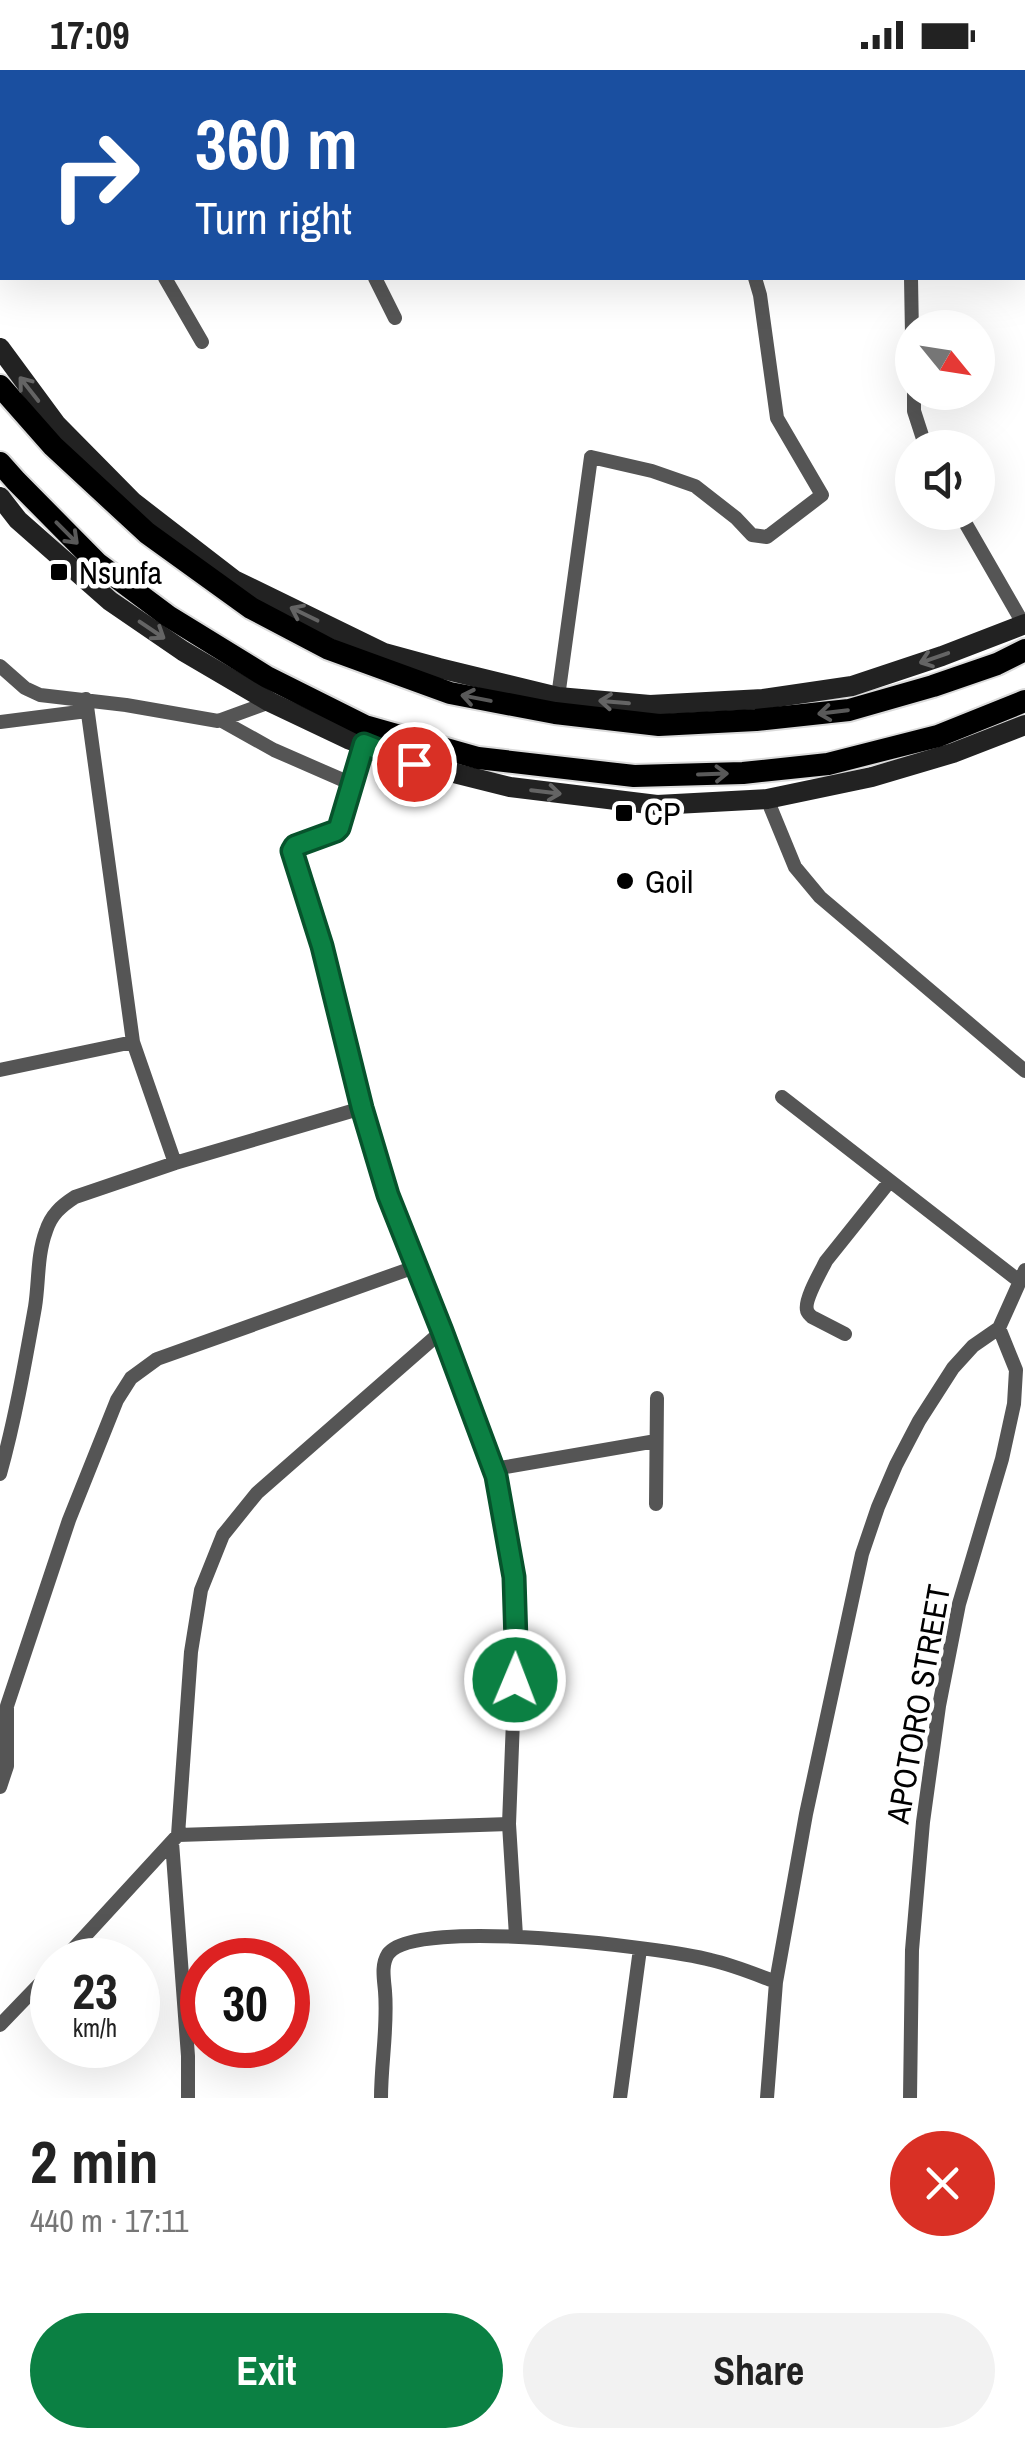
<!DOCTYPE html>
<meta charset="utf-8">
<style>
:root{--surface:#fff;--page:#f2f2f2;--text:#222;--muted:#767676;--accent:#0b8043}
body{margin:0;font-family:"Archivo Narrow",sans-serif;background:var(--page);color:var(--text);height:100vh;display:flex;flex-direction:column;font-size:38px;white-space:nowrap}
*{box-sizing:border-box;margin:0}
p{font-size:32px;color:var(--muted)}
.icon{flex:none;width:55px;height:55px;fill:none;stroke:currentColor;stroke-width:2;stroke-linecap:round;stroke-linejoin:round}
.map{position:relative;height:2028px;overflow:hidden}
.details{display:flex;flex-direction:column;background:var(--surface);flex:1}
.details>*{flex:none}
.banner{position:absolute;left:0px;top:0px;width:1025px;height:210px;box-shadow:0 10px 40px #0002;background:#1a4fa0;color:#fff;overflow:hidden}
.needle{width:65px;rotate:120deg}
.buttons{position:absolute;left:895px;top:240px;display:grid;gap:20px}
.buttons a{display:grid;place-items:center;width:100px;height:100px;border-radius:50%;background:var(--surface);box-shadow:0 10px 40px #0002;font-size:50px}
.speed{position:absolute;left:30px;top:1868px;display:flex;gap:20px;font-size:50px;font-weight:700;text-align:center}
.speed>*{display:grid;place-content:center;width:130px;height:130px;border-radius:50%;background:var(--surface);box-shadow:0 10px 40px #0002;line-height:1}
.speed small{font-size:25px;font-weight:400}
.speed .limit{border:15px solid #d22;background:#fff;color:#111}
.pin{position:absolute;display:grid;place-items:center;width:85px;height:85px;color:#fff;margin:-42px;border:5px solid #fff;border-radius:50%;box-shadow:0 2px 10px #0007}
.me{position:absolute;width:110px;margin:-55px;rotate:1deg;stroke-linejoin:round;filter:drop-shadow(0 0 8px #0008)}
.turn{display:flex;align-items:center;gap:35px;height:210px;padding:0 30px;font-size:45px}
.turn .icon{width:130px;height:130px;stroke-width:2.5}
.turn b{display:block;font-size:70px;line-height:85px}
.round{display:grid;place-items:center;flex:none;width:105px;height:105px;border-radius:52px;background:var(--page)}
.overview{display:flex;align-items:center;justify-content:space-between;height:170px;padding:0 30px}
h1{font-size:60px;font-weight:800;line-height:75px}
.cta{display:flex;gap:20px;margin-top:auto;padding:20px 30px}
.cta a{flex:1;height:115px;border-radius:60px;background:var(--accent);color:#fff;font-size:40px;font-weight:800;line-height:115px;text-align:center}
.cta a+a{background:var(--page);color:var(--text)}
.status{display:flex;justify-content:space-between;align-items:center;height:70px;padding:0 50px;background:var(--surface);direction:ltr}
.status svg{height:28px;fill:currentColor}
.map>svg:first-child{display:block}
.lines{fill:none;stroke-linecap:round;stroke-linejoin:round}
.primary-casing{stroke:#dbdbdb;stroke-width:26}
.street{stroke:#555;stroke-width:14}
.secondary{stroke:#222;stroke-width:20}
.primary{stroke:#000;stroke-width:22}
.oneway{stroke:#646464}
.oneway2{stroke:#595959}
.route-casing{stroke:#07532c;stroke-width:25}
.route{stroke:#0b8043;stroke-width:18}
.poi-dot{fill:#000;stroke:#fff;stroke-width:4}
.labels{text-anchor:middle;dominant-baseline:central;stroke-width:9;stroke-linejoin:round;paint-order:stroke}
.poi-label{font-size:32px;fill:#000;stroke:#fff;text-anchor:start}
.street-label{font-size:32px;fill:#000;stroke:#fff}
</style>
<div class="status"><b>17:09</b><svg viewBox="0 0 49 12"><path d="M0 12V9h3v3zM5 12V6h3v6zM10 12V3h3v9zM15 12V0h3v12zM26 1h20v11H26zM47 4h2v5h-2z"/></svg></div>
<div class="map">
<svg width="1025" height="2028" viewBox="0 0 1025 2028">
<rect width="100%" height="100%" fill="#fff"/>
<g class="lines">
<defs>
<path id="primary" d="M0,316L53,376L147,463L251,538L329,579L450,623L555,643L659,655L756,650L849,640L933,616L997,594L1025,580
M0,393L16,411L97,493L168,546L267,607L365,656L478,688L634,706L743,703L828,694L938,666L1025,631"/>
</defs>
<!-- primary casing -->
<use href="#primary" class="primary-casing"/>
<!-- street -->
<path class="street" d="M491,0L492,2
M678,0L679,2
M854,0L855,2
M395,2L400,0
M0,202L2,200
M165,208L202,272
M375,208L395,248
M911,208L912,265
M914,322V341L926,378
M959,442L1024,555
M0,596L25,618L40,625L126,635L218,651L270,632
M558,627L591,387L652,401L695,416L736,448L752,465L767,467L822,425L777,348L760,225L755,208
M86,629L133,972L175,1093
M222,651L274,680L352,714
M0,652L87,641
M364,674L339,758L336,761L295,776L292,781L322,876L362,1038L387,1125L442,1261L496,1406L514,1507L516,1572L509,1754L516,1866
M767,729L795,797L820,827L1025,1001
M0,1000L133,972
M782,1027L1019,1211
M845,1264L812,1247C810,1245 807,1243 807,1240C804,1230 821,1201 826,1191L890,1111
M494,1399L656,1371
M0,1404C15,1350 25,1293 35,1237C39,1212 37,1185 46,1161C51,1145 61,1136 75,1127L175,1093L362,1038
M656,1434L657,1328
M0,1717L7,1696V1636L69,1450L117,1330L131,1308L157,1289L415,1197
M178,1765L509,1754
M172,1772L188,1986V2028
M63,1890L178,1765L191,1582L201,1520L223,1465L257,1423L442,1261
M0,1955L52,1901
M381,2028C381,1992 388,1957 385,1921C384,1909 381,1895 388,1884C414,1846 665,1878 711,1890C733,1895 755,1904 776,1912
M620,2028L640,1879
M767,2028L776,1912L806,1744L862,1484L878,1437L896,1395L919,1351L953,1298L973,1276L999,1258L1025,1200
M910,2028L912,1880L923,1752L939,1636L959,1534L1002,1389L1014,1334L1016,1300L999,1258"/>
<!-- secondary -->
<path class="secondary" d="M0,278L56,354L133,432L234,510L384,583L439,598L558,627L650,635L763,629L852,616L942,586L1025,554
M0,427L18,450L110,531L183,581L270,632L348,669L414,693L510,717L657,735L767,729L872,707L953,683L1025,655"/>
<!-- primary -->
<use href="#primary" class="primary"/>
</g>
<!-- one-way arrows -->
<defs><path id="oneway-shaft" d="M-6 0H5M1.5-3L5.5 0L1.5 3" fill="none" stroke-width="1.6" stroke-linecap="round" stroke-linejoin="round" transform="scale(2.5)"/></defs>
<g class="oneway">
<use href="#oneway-shaft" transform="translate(29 319) rotate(-128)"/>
<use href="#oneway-shaft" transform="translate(304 544) rotate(-154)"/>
<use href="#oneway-shaft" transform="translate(152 560) rotate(34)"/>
<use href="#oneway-shaft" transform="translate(934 588) rotate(161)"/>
<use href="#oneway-shaft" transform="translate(614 632) rotate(-175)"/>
<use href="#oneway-shaft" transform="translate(546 722) rotate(7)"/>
</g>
<g class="oneway2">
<use href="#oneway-shaft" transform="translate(67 463) rotate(45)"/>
<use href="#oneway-shaft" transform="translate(476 628) rotate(-169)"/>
<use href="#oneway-shaft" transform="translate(833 642) rotate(173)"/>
<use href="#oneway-shaft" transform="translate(713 704) rotate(-2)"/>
</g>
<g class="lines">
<defs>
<path id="route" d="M414,694L364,674L339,758L336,761L295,776L292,781L322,876L362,1038L388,1125L442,1261L496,1406L514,1507L516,1572L515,1610"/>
</defs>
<!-- route casing -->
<use href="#route" class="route-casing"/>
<!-- route -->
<use href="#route" class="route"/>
</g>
<!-- markers -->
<g class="poi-dot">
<rect x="49" y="492" width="20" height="20" rx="5"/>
<rect x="614" y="733" width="20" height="20" rx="5"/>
<circle cx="625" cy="811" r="10"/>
</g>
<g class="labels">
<!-- poi labels -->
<g class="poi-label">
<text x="79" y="502">Nsunfa</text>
<text x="644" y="743">CP</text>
<text x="645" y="811">Goil</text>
</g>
<!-- street labels -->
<g class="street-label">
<text transform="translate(918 1634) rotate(-80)">APOTORO STREET</text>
</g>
</g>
</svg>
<div class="buttons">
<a><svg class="needle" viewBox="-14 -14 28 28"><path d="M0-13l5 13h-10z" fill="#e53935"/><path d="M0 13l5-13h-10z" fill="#767676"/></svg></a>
<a><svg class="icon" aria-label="sound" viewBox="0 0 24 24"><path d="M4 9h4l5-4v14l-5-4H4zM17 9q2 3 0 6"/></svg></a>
</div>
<div class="speed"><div>23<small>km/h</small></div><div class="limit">30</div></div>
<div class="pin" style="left:414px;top:694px;background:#d93025"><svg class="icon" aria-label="arrive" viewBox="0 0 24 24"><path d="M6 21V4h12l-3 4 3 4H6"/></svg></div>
<svg class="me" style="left:515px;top:1610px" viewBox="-20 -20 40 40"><circle r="17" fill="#0b8043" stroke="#fff" stroke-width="3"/><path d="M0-11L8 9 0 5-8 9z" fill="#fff"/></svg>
<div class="banner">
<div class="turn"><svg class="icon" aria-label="right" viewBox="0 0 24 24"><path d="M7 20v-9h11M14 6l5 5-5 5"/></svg><div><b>360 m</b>Turn right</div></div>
</div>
</div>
<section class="details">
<div class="overview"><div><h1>2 min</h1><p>440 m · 17:11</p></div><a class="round" style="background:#d93025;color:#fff"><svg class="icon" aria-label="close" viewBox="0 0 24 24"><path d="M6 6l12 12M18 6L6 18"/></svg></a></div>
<div class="cta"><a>Exit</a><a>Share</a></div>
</section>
